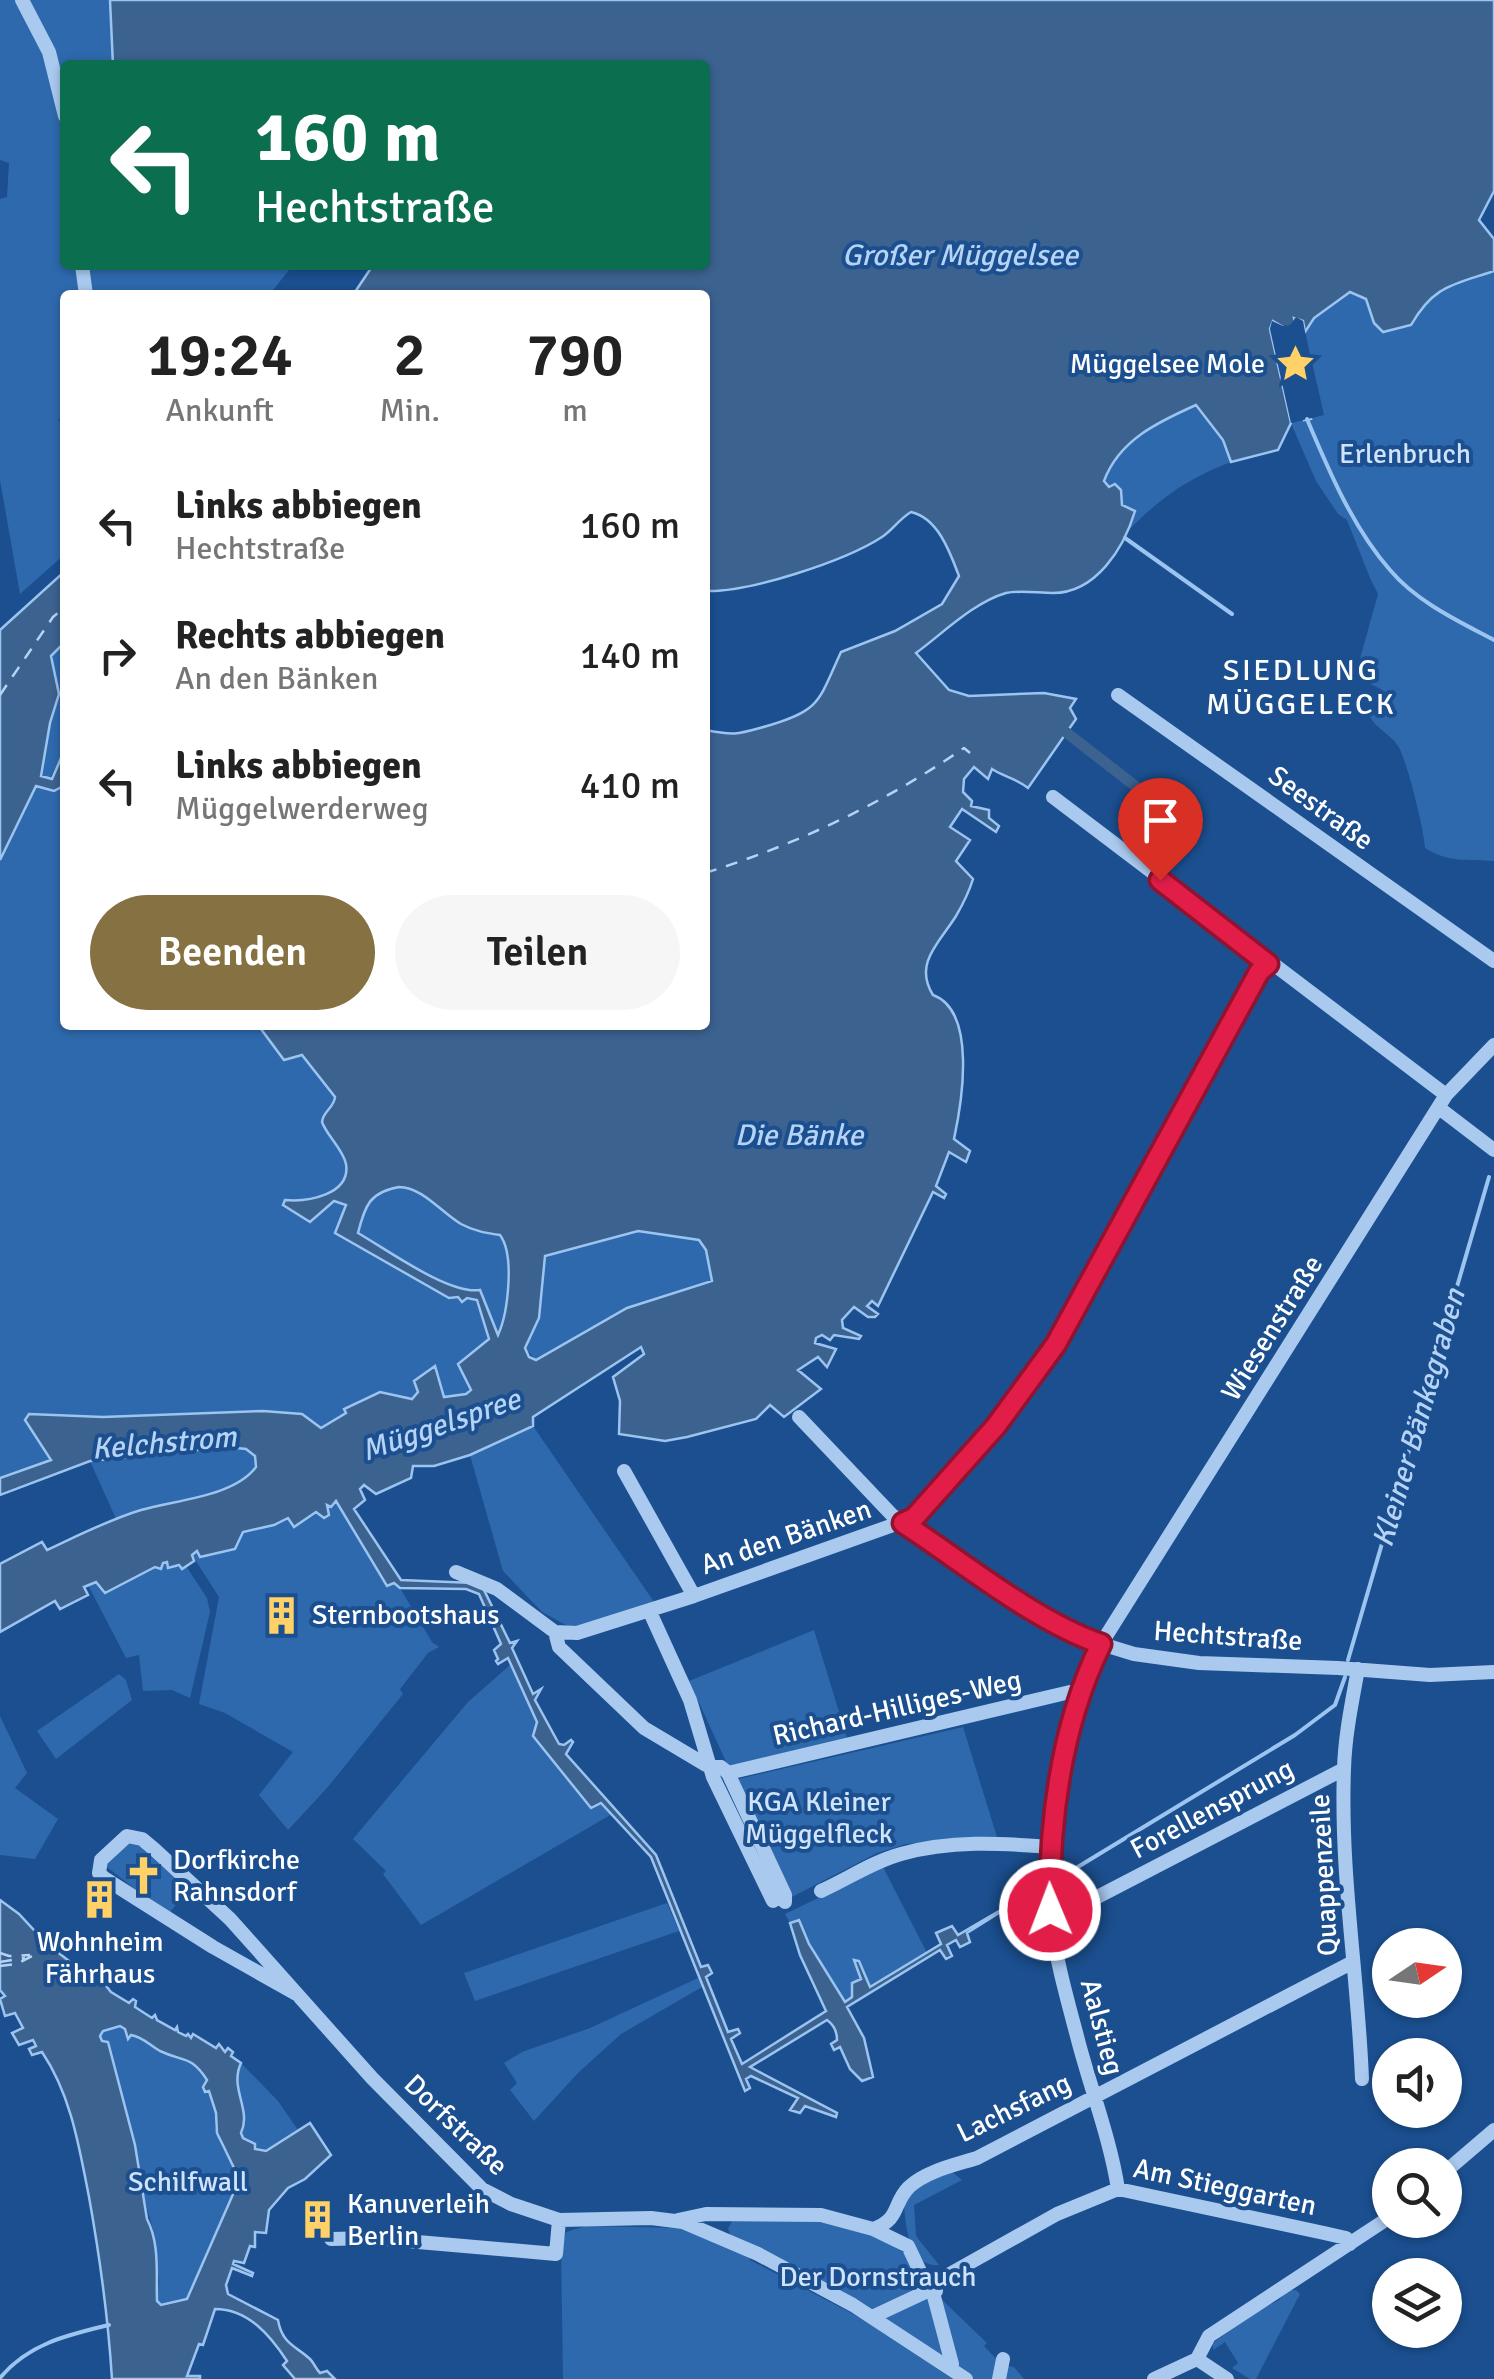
<!DOCTYPE html>
<html lang="de">
<meta charset="utf-8">
<style>
:root{--surface:#fff;--page:#f6f6f6;--text:#222;--muted:#767676;--accent:#857141}
body{margin:0;font-family:Signika,sans-serif;background:var(--page);color:var(--text);height:100vh;display:flex;flex-direction:column;font-size:38px;white-space:nowrap}
*{box-sizing:border-box;margin:0}
p{font-size:32px;color:var(--muted)}
.icon{flex:none;width:55px;height:55px;fill:none;stroke:currentColor;stroke-width:2;stroke-linecap:round;stroke-linejoin:round}
.map{position:relative;flex:1;overflow:hidden}
.panel{position:absolute;left:60px;top:290px;width:650px;height:740px;display:flex;flex-direction:column;background:var(--surface);border-radius:10px;box-shadow:0 2px 8px #0004}
.panel>*{flex:none}
.banner{position:absolute;left:60px;top:60px;width:650px;height:210px;border-radius:10px;box-shadow:0 2px 8px #0004;background:#0b6e4f;color:#fff;overflow:hidden}
.needle{width:65px;rotate:77deg}
.buttons{position:absolute;left:1372px;top:1928px;display:grid;gap:20px}
.buttons a{display:grid;place-items:center;width:90px;height:90px;border-radius:50%;background:var(--surface);box-shadow:0 2px 8px #0004;font-size:50px}
.pin{position:absolute;display:grid;place-items:center;width:85px;height:85px;color:#fff;margin:-102px -42px;border-radius:50% 50% 50% 0;rotate:-45deg;box-shadow:0 0 10px #0007}
.pin .icon{rotate:45deg}
.me{position:absolute;width:110px;margin:-55px;rotate:359deg;stroke-linejoin:round;filter:drop-shadow(0 0 8px #0008)}
.turn{display:flex;align-items:center;gap:35px;height:210px;padding:0 30px;font-size:45px}
.turn .icon{width:130px;height:130px;stroke-width:2.5}
.turn b{display:block;font-size:70px;line-height:85px}
.eta{display:flex;justify-content:space-evenly;align-items:center;height:170px;text-align:center}
.eta b{font-size:60px;font-weight:600;line-height:70px}
.cta{display:flex;gap:20px;margin-top:auto;padding:20px 30px}
.cta a{flex:1;height:115px;border-radius:60px;background:var(--accent);color:#fff;font-size:40px;font-weight:600;line-height:115px;text-align:center}
.cta a+a{background:var(--page);color:var(--text)}
ul{padding:0;list-style:none}
li{display:flex;align-items:center;gap:30px;height:130px;padding:0 30px}
li div{flex:1}
li b{display:block;font-size:38px}
li em{font-style:normal}
.map>svg:first-child{display:block}
.green{fill:#2e69ad}
.water{fill:#3c6290;stroke:#9cc4f0;stroke-width:2.5;fill-rule:evenodd}
.pier{fill:#1b4f8f}
.lines{fill:none;stroke-linecap:round;stroke-linejoin:round}
.stream{stroke:#9cc4f0;stroke-width:4}
.canal{stroke:#3c6290;stroke-width:11}
.ferry{stroke:#b5d3f5;stroke-width:2.5;stroke-dasharray:12 10;stroke-linecap:butt}
.minor{stroke:#a9c9ee;stroke-width:14}
.route-casing{stroke:#92132f;stroke-width:25}
.route{stroke:#e11d48;stroke-width:18}
.labels{text-anchor:middle;dominant-baseline:central;stroke-width:8;stroke-linejoin:round;paint-order:stroke}
.poi-label{font-size:28px;fill:#fff;stroke:#1b4f8f;text-anchor:start}
.park-label{font-size:28px;fill:#cfe3fa;stroke:#1b4f8f}
.street-label{font-size:28px;fill:#fff;stroke:#1b4f8f}
.water-label{font-size:30px;font-style:italic;fill:#b5d3f5;stroke:#1b4f8f}
.neighbourhood-label{font-size:30px;letter-spacing:2.5px;fill:#fff;stroke:#1b4f8f}
</style>
<div class="map">
<svg width="1494" height="2379" viewBox="0 0 1494 2379">
<rect width="100%" height="100%" fill="#1b4f8f"/>
<!-- green -->
<path class="green" d="M0,0H145L153,65H65V265H293L269,295H65V417L58,420L65,427V554L20,594L0,480V199L7,197L9,163L0,160Z
M1494,271V861C1468,859 1448,863 1425,848C1424,830 1407,760 1398,746C1390,734 1377,729 1370,717L1379,700L1381,689L1357,678L1356,673L1378,594L1370,578L1347,520L1338,514L1316,481L1291,423L1324,415L1305,332L1314,318L1350,291L1366,299L1374,323L1411,325C1434,285 1453,285 1494,271Z
M1196,405L1223,440L1231,462C1189,478 1161,497 1130,529L1135,511L1121,505L1104,482C1119,440 1158,422 1196,405Z
M65,642V749L49,780L63,788L65,785V1025H448L621,1115L737,1276L627,1308L536,1360L525,1348L506,1243L509,1290L498,1336L480,1290L468,1292L433,1276V1286L449,1298L477,1300L488,1334L489,1339L459,1364L471,1384L466,1395L444,1397L439,1382L411,1399L347,1413L320,1429L302,1414L263,1411L103,1417L29,1414L25,1420L54,1463L0,1490V826L51,656Z
M533,1426L654,1602L573,1629L542,1612L503,1571L470,1455Z
M227,1447L246,1449L255,1456L256,1467C234,1497 152,1506 116,1519L90,1461Z
M336,1500L387,1586L394,1582L400,1588L432,1642L439,1647L428,1653L400,1689L403,1694L327,1788L288,1830L259,1795L293,1752L225,1713L199,1704L219,1597L192,1555L242,1532L288,1518L294,1526L327,1505L332,1506Z
M167,1562L182,1569L186,1566L207,1598L210,1612L190,1698L172,1690L143,1691L139,1655L126,1658L88,1585L97,1582L105,1592L156,1567L161,1568L160,1564Z
M814,1630L847,1738L728,1766L689,1681Z
M511,1664L537,1722L533,1736L591,1808L601,1803L612,1814L421,1925L383,1874L386,1871L353,1839L468,1702Z
M119,1674L126,1680L132,1700L56,1759L37,1731Z
M0,1716L27,1773L15,1788L58,1819L35,1859L0,1855Z
M963,1727L997,1837L906,1844L877,1853L790,1898L734,1780Z
M127,1841L139,1843L189,1888L168,1915L107,1867V1861Z
M883,1867L927,1953L870,1987L855,1963L861,1979L852,1983V1997L845,2002C829,1975 811,1949 799,1920L790,1923L785,1914Z
M667,1903L679,1931L475,2001L464,1973Z
M698,1978L702,1987L621,2034L578,2073L534,2121L510,2090L517,2083L504,2063L522,2052L590,2028Z
M120,2026C129,2032 139,2035 148,2041C154,2046 154,2048 161,2051C184,2061 192,2056 207,2080L203,2087L205,2091L209,2090L216,2113L215,2127L222,2147L235,2170L234,2192L187,2299L161,2306L157,2301L159,2282L153,2230L100,2036L103,2031Z
M241,2063L278,2101L298,2130L266,2151L255,2149L254,2144L243,2138L242,2107L235,2085Z
M951,2171L962,2180L914,2205L916,2236L939,2265C909,2268 905,2225 904,2202L919,2185Z
M742,2217L821,2218L856,2228L892,2245L910,2257L936,2294L987,2343L984,2346L1002,2365L1014,2367L1024,2379H974L876,2315L732,2239L728,2229L732,2221Z
M586,2226L681,2228L749,2256L750,2260L874,2325L952,2379H563L561,2247L566,2232Z
M1288,2290H1296L1300,2294L1256,2379H1250L1232,2368L1238,2363L1225,2342L1213,2350V2343L1252,2314L1279,2300Z"/>
<!-- water -->
<path class="water" d="M110,0H1494V191L1479,220L1494,239V271C1453,285 1434,285 1411,325L1383,332L1374,323L1366,299L1350,292L1314,318L1305,332L1303,321L1294,318L1311,419L1304,420L1283,327L1273,321L1270,329L1291,423L1278,450L1231,462L1223,440L1196,405C1158,422 1119,440 1104,481L1109,487L1115,484L1121,490L1122,505L1135,511C1124,548 1096,593 1053,593C1038,593 1020,590 1006,593C974,602 942,634 916,653L949,690L969,696L1044,693L1076,699L1070,708L1076,719L1028,788C1016,778 1004,777 992,769L988,779L974,767L964,779L963,792L972,801L971,806L989,810V818L999,826L996,832L962,809L950,827L970,840L956,861L973,879C969,892 963,904 956,916C940,942 913,963 933,995C977,1011 962,1102 954,1139L970,1151L966,1162L949,1152L936,1186L946,1194L944,1198L933,1192L878,1306L872,1301L867,1306L878,1314L875,1317H868L854,1307L842,1320L843,1328L861,1336L859,1339L834,1335L830,1340L822,1335L816,1338L815,1343L836,1349L827,1367L818,1357L798,1370L821,1389L784,1417L770,1405L756,1419L687,1437L665,1441L619,1434L620,1401L613,1377L644,1354L641,1347L533,1417V1426L470,1455L434,1466H413L411,1478L376,1494L364,1485L360,1489L365,1500L354,1509L401,1580L474,1583L483,1588L510,1643L517,1641L512,1648L533,1694L541,1689L535,1700L559,1744L564,1745L571,1740L573,1742L566,1754L656,1855L701,1967L708,1965L712,1973L706,1977L728,2032L738,2029L740,2033L731,2039L742,2064L826,2011L800,1955L790,1923L799,1920L809,1944L845,2002L852,1997V1983L861,1979L854,1960L859,1961L870,1987L941,1944L936,1933L952,1926L958,1935L1042,1886L967,1933L970,1942L960,1947L956,1940L947,1945L952,1956L946,1959L940,1950L847,2007L864,2038L873,2077L862,2081L850,2069L840,2047L834,2050L831,2044L837,2040C837,2032 834,2025 827,2020L750,2067L837,2113L836,2117L805,2106L800,2113L790,2110L798,2098L751,2076L746,2079L750,2088L745,2091L651,1857L601,1803L591,1808L533,1736L537,1722L508,1658L498,1664L496,1661L498,1659L494,1650L501,1644L479,1594L466,1589L400,1588L394,1583L387,1586L336,1501L331,1507L327,1505L329,1515L324,1518L316,1512L294,1527L288,1518L274,1525L243,1532L235,1549L200,1557L197,1551L192,1555L194,1561L182,1569L179,1565L168,1568L167,1562L163,1563L161,1569L155,1567L105,1593L96,1582L84,1587L88,1595L60,1609L55,1601L0,1632V1564L42,1542L47,1550C77,1536 108,1520 141,1510C174,1500 234,1497 256,1467L255,1456L246,1449L227,1447L90,1461L0,1495V1478L51,1460L25,1420L29,1414L103,1417L263,1411L302,1414L321,1428L346,1413L344,1409L380,1392L412,1399L418,1392L414,1381L435,1366L444,1397L466,1394L471,1390L458,1364L489,1339L477,1300L467,1298L462,1302L458,1297L449,1298L335,1233L346,1205L334,1201L310,1222L283,1205L285,1200C307,1202 351,1195 346,1164C343,1149 327,1136 322,1122C323,1111 334,1108 335,1097L302,1055L284,1060L258,1025H705V730C736,736 738,734 767,726C821,710 818,702 841,652L895,631L942,604L959,576C950,552 938,518 911,512C899,519 893,530 882,537C845,561 748,593 705,591V295H353L373,265H705V65H113ZM399,1187C422,1187 442,1213 461,1224C474,1231 486,1233 500,1235C515,1255 508,1313 498,1335L480,1290C449,1295 386,1249 358,1233C365,1205 370,1192 399,1187ZM638,1231L699,1240L706,1250L712,1281L627,1308L536,1360L529,1357L525,1348L539,1318L545,1256Z
M65,571V642L51,656L59,694L50,723L41,776L52,779L65,749V785L54,791L36,786L0,860V630Z
M0,1900L19,1914L46,1943L92,1979L99,1977L111,1992L129,2003L133,1999L136,2001L135,2007L152,2018L155,2015L157,2020L175,2030L177,2027L178,2032L186,2036L188,2034L191,2038L193,2034L216,2048L219,2044L225,2052L228,2048L233,2052L231,2056L241,2063C229,2089 252,2109 241,2133L243,2138L255,2144V2149L266,2151L310,2123L331,2155L305,2179L288,2188L269,2210L266,2233L255,2232V2247L250,2246L244,2263L234,2261L233,2264L253,2273L252,2276L232,2268L226,2285L228,2294L278,2320C282,2344 296,2346 310,2359C314,2363 316,2369 320,2373L327,2371L335,2379H295L283,2365L287,2361C270,2335 248,2309 215,2309L203,2345L199,2344L187,2376H200V2379H112C108,2316 100,2258 89,2197C79,2146 71,2095 42,2052L32,2055L29,2049L36,2046L33,2040L19,2045L12,2033L23,2028L15,2013L5,2016L0,1999L5,1996L0,1990ZM120,2026L125,2029L128,2039L131,2035C145,2038 149,2045 160,2051C183,2062 191,2055 207,2080L203,2087L205,2092L209,2091L216,2113L217,2133L235,2170L234,2192L187,2299L161,2305L157,2301C156,2274 160,2244 147,2219L135,2145L108,2042L102,2041L100,2036L103,2031Z"/>
<!-- pier -->
<path class="pier" d="M1296,317L1303,321L1306,337L1301,335L1297,323L1316,417L1299,421L1276,327L1296,422L1291,423L1270,329L1272,321L1283,326L1290,325Z"/>
<g class="lines">
<!-- stream -->
<path class="stream" d="M1307,419C1329,471 1353,528 1390,570C1417,602 1458,621 1494,640
M1125,538L1232,614
M1348,1660L1489,1177
M1058,1879L1295,1735L1335,1705L1345,1677
M0,2378C28,2344 67,2335 109,2325"/>
<!-- canal -->
<path class="canal" d="M1067,733L1175,817"/>
<!-- ferry -->
<path class="ferry" d="M0,695L53,617L65,607
M705,873C798,844 884,803 964,748L970,753
M0,1953L9,1956L30,1955
M0,1962L25,1958
M0,1966L17,1964L36,1954"/>
<!-- minor -->
<path class="minor" d="M22,0L49,52L65,116
M82,265L86,295
M1118,695L1494,961
M1053,797L1446,1095
M1439,1108L1494,1150
M799,1417L892,1515L1046,1617L1085,1639L1134,1654L1199,1663L1338,1668L1430,1675L1494,1672
M624,1471L694,1596
M456,1572L497,1589L555,1632L577,1633L694,1596L913,1518L996,1426L1056,1344L1259,972L1268,963
M649,1610L690,1700L713,1777L773,1901
M555,1632L559,1647L644,1728L706,1765L721,1767L728,1773
M1358,1669C1352,1702 1345,1735 1344,1769C1340,1873 1358,1976 1362,2079
M728,1773L1070,1692L1078,1696
M728,1773L785,1895V1902
M821,1891C848,1879 872,1862 901,1854C950,1840 1000,1843 1051,1847
M1051,1921L1344,1769
M298,1995L213,1947L104,1878L99,1873L101,1860L127,1836L142,1839L154,1849L230,1919L372,2078L482,2189L511,2204L559,2220L651,2218L683,2222L758,2254L853,2305L966,2379
M1445,2172L1494,2130
M1118,2189C1110,2138 1091,2090 1078,2040C1068,2002 1056,1960 1051,1921C1041,1837 1064,1719 1101,1644L1446,1095L1494,1045
M678,2220L706,2214L821,2215L873,2229L908,2246L927,2286L936,2291
M873,2229C901,2219 892,2204 909,2187C926,2171 955,2165 977,2158L1353,1962
M331,2239L372,2238L556,2254L559,2220
M932,2289L952,2364L949,2368
M872,2317L932,2289L948,2275L1057,2214L1118,2189L1324,2233L1346,2238L1350,2244
M1197,2359L1227,2379
M999,2379L1003,2359
M1154,2379L1197,2359L1209,2336L1390,2217"/>
</g>
<g class="lines">
<defs>
<path id="route" d="M1050,1910C1049,1819 1061,1726 1101,1644C1034,1621 963,1562 903,1523L914,1518L996,1426L1056,1344L1259,972L1268,964L1160,880"/>
</defs>
<!-- route casing -->
<use href="#route" class="route-casing"/>
<!-- route -->
<use href="#route" class="route"/>
</g>
<!-- icons -->
<defs>
<symbol id="sight-bare" viewBox="-9 -9 18 18"><path d="M0-6L1.8-2.2L6-1.7L2.9 1.2L3.7 5.4L0 3.3L-3.7 5.4L-2.9 1.2L-6-1.7L-1.8-2.2Z" fill="#ffd166" stroke="#1b4f8f" stroke-width="2.5" paint-order="stroke"/></symbol>
<symbol id="building-bare" viewBox="-9 -9 18 18"><path d="M-4-6H4V6H1V3H-1V6H-4ZM-2.5-4.3h1.7v1.8h-1.7ZM.8-4.3h1.7v1.8H.8ZM-2.5-1h1.7V.8h-1.7ZM.8-1h1.7V.8H.8Z" fill="#ffd166" stroke="#1b4f8f" stroke-width="2.5" paint-order="stroke"/></symbol>
<symbol id="church-bare" viewBox="-9 -9 18 18"><path d="M-1.2-6h2.4v3.5h3.3v2.4h-3.3V6h-2.4V-.1h-3.3v-2.4h3.3Z" fill="#ffd166" stroke="#1b4f8f" stroke-width="2.5" paint-order="stroke"/></symbol>
</defs>
<g fill-rule="evenodd">
<use href="#sight-bare" x="1268" y="336" width="55" height="55"/>
<use href="#building-bare" x="254" y="1588" width="55" height="55"/>
<use href="#church-bare" x="116" y="1848" width="55" height="55"/>
<use href="#building-bare" x="72" y="1872" width="55" height="55"/>
<use href="#building-bare" x="290" y="2192" width="55" height="55"/>
</g>
<g class="labels">
<!-- poi labels -->
<g class="poi-label">
<text x="1265" y="364" text-anchor="end">Müggelsee Mole</text>
<text x="312" y="1615">Sternbootshaus</text>
<text x="173" y="1860">Dorfkirche<tspan x="173" dy="32">Rahnsdorf</tspan></text>
<text x="100" y="1942" text-anchor="middle">Wohnheim<tspan x="100" dy="32">Fährhaus</tspan></text>
<text x="347" y="2204">Kanuverleih<tspan x="347" dy="32">Berlin</tspan></text>
</g>
<!-- park labels -->
<g class="park-label">
<text x="1405" y="454">Erlenbruch</text>
<text x="819" y="1802">KGA Kleiner<tspan x="819" dy="32">Müggelfleck</tspan></text>
<text x="188" y="2182">Schilfwall</text>
<text x="878" y="2277">Der Dornstrauch</text>
</g>
<!-- street labels -->
<g class="street-label">
<text transform="translate(1321 808) rotate(36)">Seestraße</text>
<text transform="translate(1272 1328) rotate(-58)">Wiesenstraße</text>
<text transform="translate(786 1537) rotate(-19)">An den Bänken</text>
<text transform="translate(1228 1636) rotate(4)">Hechtstraße</text>
<text transform="translate(897 1708) rotate(-13)">Richard-Hilliges-Weg</text>
<text transform="translate(1212 1809) rotate(-28)">Forellensprung</text>
<text transform="translate(1324 1875) rotate(-93)">Quappenzeile</text>
<text transform="translate(1102 2027) rotate(75)">Aalstieg</text>
<text transform="translate(1014 2108) rotate(-26)">Lachsfang</text>
<text transform="translate(456 2125) rotate(44)">Dorfstraße</text>
<text transform="translate(1225 2187) rotate(12)">Am Stieggarten</text>
</g>
<!-- water labels -->
<g class="water-label">
<text x="960" y="255">Großer Müggelsee</text>
<text x="799" y="1135">Die Bänke</text>
<text transform="translate(1419 1418) rotate(-74)">Kleiner Bänkegraben</text>
<text transform="translate(441 1425) rotate(-19)">Müggelspree</text>
<text transform="translate(164 1443) rotate(-5)">Kelchstrom</text>
</g>
<!-- neighbourhood labels -->
<g class="neighbourhood-label">
<text x="1301" y="670">SIEDLUNG<tspan x="1301" dy="34">MÜGGELECK</tspan></text>
</g>
</g>
</svg>
<div class="buttons">
<a><svg class="needle" viewBox="-14 -14 28 28"><path d="M0-13l5 13h-10z" fill="#e53935"/><path d="M0 13l5-13h-10z" fill="#767676"/></svg></a>
<a><svg class="icon" aria-label="sound" viewBox="0 0 24 24"><path d="M4 9h4l5-4v14l-5-4H4zM17 9q2 3 0 6"/></svg></a>
<a><svg class="icon" aria-label="search" viewBox="0 0 24 24"><circle cx="10" cy="10" r="6"/><path d="M15 15l6 6"/></svg></a>
<a><svg class="icon" aria-label="layers" viewBox="0 0 24 24"><path d="M12 4l9 5-9 5-9-5zM3 14l9 5 9-5"/></svg></a>
</div>
<div class="pin" style="left:1160px;top:880px;background:#d93025"><svg class="icon" aria-label="arrive" viewBox="0 0 24 24"><path d="M6 21V4h12l-3 4 3 4H6"/></svg></div>
<svg class="me" style="left:1050px;top:1910px" viewBox="-20 -20 40 40"><circle r="17" fill="#e11d48" stroke="#fff" stroke-width="3"/><path d="M0-11L8 9 0 5-8 9z" fill="#fff"/></svg>
<div class="banner">
<div class="turn"><svg class="icon" aria-label="left" viewBox="0 0 24 24"><path d="M17 20v-9H6M10 6l-5 5 5 5"/></svg><div><b>160 m</b>Hechtstraße</div></div>
</div>
<section class="panel">
<div class="eta">
<div><b>19:24</b><p>Ankunft</p></div>
<div><b>2</b><p>Min.</p></div>
<div><b>790</b><p>m</p></div>
</div>
<ul>
<li><svg class="icon" aria-label="left" viewBox="0 0 24 24"><path d="M17 20v-9H6M10 6l-5 5 5 5"/></svg><div><b>Links abbiegen</b><p>Hechtstraße</p></div><em>160 m</em></li>
<li><svg class="icon" aria-label="right" viewBox="0 0 24 24"><path d="M7 20v-9h11M14 6l5 5-5 5"/></svg><div><b>Rechts abbiegen</b><p>An den Bänken</p></div><em>140 m</em></li>
<li><svg class="icon" aria-label="left" viewBox="0 0 24 24"><path d="M17 20v-9H6M10 6l-5 5 5 5"/></svg><div><b>Links abbiegen</b><p>Müggelwerderweg</p></div><em>410 m</em></li>
</ul>
<div class="cta"><a>Beenden</a><a>Teilen</a></div>
</section>
</div>
